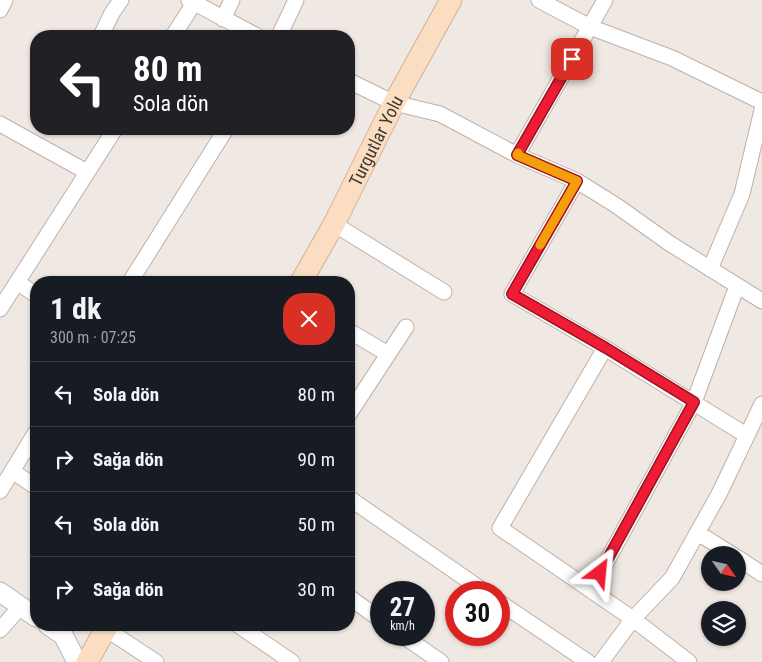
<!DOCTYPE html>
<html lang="tr">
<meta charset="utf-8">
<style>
:root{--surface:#171b24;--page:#242831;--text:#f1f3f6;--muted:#9ea1a6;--line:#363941}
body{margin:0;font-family:"Roboto Condensed",sans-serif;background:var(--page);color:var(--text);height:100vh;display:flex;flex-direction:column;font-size:19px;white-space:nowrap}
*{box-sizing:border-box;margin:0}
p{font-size:16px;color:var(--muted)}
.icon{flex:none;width:28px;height:28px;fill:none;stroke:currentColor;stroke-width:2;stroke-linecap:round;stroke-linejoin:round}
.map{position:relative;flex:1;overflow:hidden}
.panel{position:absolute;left:30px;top:276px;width:325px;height:355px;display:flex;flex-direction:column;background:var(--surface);border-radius:20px;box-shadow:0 1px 4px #0004}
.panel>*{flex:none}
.banner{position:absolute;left:30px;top:30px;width:325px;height:105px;border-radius:20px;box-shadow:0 1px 4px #0004;background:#202124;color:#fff;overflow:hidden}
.needle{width:32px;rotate:124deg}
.fabs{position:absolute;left:701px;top:546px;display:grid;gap:10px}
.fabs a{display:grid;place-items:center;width:45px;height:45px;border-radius:50%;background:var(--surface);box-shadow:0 1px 4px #0004;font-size:25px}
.speed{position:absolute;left:370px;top:581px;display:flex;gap:10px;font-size:25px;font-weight:700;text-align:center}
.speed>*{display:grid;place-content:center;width:65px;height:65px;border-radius:50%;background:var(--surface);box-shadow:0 1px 4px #0004;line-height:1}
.speed small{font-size:12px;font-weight:400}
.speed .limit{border:8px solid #d22;background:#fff;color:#111}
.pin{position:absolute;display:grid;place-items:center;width:42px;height:42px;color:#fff;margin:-21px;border-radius:10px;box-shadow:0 2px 8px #0006}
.me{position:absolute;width:55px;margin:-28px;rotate:29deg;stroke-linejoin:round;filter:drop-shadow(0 0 4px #0008)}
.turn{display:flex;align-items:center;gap:18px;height:105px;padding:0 20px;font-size:22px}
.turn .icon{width:65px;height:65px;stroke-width:2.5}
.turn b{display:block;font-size:35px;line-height:42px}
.round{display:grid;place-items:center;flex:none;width:52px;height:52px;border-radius:20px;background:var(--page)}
.overview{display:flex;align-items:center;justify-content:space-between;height:85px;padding:0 20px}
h1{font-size:30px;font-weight:700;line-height:38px}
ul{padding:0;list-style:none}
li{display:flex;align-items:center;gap:15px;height:65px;padding:0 20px;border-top:1px solid var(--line)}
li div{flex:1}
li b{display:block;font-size:19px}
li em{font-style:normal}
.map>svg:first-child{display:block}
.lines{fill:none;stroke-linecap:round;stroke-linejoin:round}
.minor-casing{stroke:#beb1a9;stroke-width:17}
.tertiary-casing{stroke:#beb1a9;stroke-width:21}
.secondary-casing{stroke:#d1b297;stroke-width:23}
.minor{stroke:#fff;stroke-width:15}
.tertiary{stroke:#fff;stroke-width:19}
.secondary{stroke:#fbdec2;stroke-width:21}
.route-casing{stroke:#9b1222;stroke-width:12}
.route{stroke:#ee1c35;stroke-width:9}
.slow{stroke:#f59e0b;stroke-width:9}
.labels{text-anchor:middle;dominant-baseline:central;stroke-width:5;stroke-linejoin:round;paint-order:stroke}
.street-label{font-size:18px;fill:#413833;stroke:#fff}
</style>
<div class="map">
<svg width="762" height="662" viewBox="0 0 762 662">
<rect width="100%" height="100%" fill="#f0e8e3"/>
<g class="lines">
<defs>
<path id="minor" d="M189,0L257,36
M539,0L590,27L672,58L762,102
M0,10L5,0
M223,19L232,0
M101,36L112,13L121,0
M173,36L194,3
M279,36L296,0
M349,81L394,103L440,114L517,155L577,181L617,206L669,243L762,301
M0,124L87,172
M517,155L605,0
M577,181L512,294L605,348L746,435
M334,224L444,292
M710,269L742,194L762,110
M17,282L36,295
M130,282L226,129
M0,309L115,129
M349,331L388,354
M605,348L500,528L633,619L689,662
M349,414L406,327
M12,471L36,487
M0,491L36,432
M349,498L485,592
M698,533L733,555
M738,558L762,574
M591,590L694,402L737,286
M349,597L381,620
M499,602L588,662
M238,625L292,662
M106,629L156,662
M0,630L21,606
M402,635L441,662
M601,662L633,619L672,578L719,494L762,404"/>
<path id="tertiary" d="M0,592L36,617
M48,625L63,635L77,662"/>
<g id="secondary">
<path id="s1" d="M301,282L334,224L394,103L451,0"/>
<path d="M87,662L108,625"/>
</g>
</defs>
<!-- minor casing -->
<use href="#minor" class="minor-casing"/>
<!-- tertiary casing -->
<use href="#tertiary" class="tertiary-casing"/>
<!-- secondary casing -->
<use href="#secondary" class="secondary-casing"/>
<!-- minor -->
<use href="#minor" class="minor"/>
<!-- tertiary -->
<use href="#tertiary" class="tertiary"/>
<!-- secondary -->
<use href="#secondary" class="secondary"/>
</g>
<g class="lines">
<defs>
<path id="route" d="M572,59L517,155L577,181L512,294L606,348L694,402L600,573"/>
</defs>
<!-- route casing -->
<use href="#route" class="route-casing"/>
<!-- route -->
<use href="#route" class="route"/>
<!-- slow -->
<path class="slow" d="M518,153L517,155L577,181L540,245"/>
</g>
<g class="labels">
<!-- street labels -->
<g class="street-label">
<text stroke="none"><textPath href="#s1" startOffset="160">Turgutlar Yolu</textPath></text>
</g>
</g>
</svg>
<div class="fabs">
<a><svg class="needle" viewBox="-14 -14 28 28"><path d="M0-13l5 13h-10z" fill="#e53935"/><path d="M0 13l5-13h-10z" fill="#9ea1a6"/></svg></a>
<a><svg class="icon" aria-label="layers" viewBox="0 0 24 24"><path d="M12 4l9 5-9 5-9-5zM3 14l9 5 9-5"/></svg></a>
</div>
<div class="speed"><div>27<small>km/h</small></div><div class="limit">30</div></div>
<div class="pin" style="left:572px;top:59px;background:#d93025"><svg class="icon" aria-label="arrive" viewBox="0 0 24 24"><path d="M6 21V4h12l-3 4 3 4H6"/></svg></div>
<svg class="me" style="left:600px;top:573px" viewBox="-20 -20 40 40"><path d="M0-17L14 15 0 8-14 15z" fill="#ee1c35" stroke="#fff" stroke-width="4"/></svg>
<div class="banner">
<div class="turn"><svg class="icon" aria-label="left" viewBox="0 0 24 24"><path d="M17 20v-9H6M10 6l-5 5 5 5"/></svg><div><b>80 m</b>Sola dön</div></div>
</div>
<section class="panel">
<div class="overview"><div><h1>1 dk</h1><p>300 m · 07:25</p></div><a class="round" style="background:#d93025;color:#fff"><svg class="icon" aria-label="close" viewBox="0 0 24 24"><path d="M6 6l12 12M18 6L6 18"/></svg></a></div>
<ul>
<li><svg class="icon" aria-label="left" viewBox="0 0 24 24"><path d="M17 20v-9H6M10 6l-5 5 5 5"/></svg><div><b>Sola dön</b></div><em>80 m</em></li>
<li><svg class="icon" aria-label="right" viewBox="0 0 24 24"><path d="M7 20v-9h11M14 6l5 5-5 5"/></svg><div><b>Sağa dön</b></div><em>90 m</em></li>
<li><svg class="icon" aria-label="left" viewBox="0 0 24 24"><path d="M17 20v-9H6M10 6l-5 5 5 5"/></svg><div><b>Sola dön</b></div><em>50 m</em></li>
<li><svg class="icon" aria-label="right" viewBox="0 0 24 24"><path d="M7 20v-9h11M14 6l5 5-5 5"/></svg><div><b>Sağa dön</b></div><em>30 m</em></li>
</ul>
</section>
</div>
